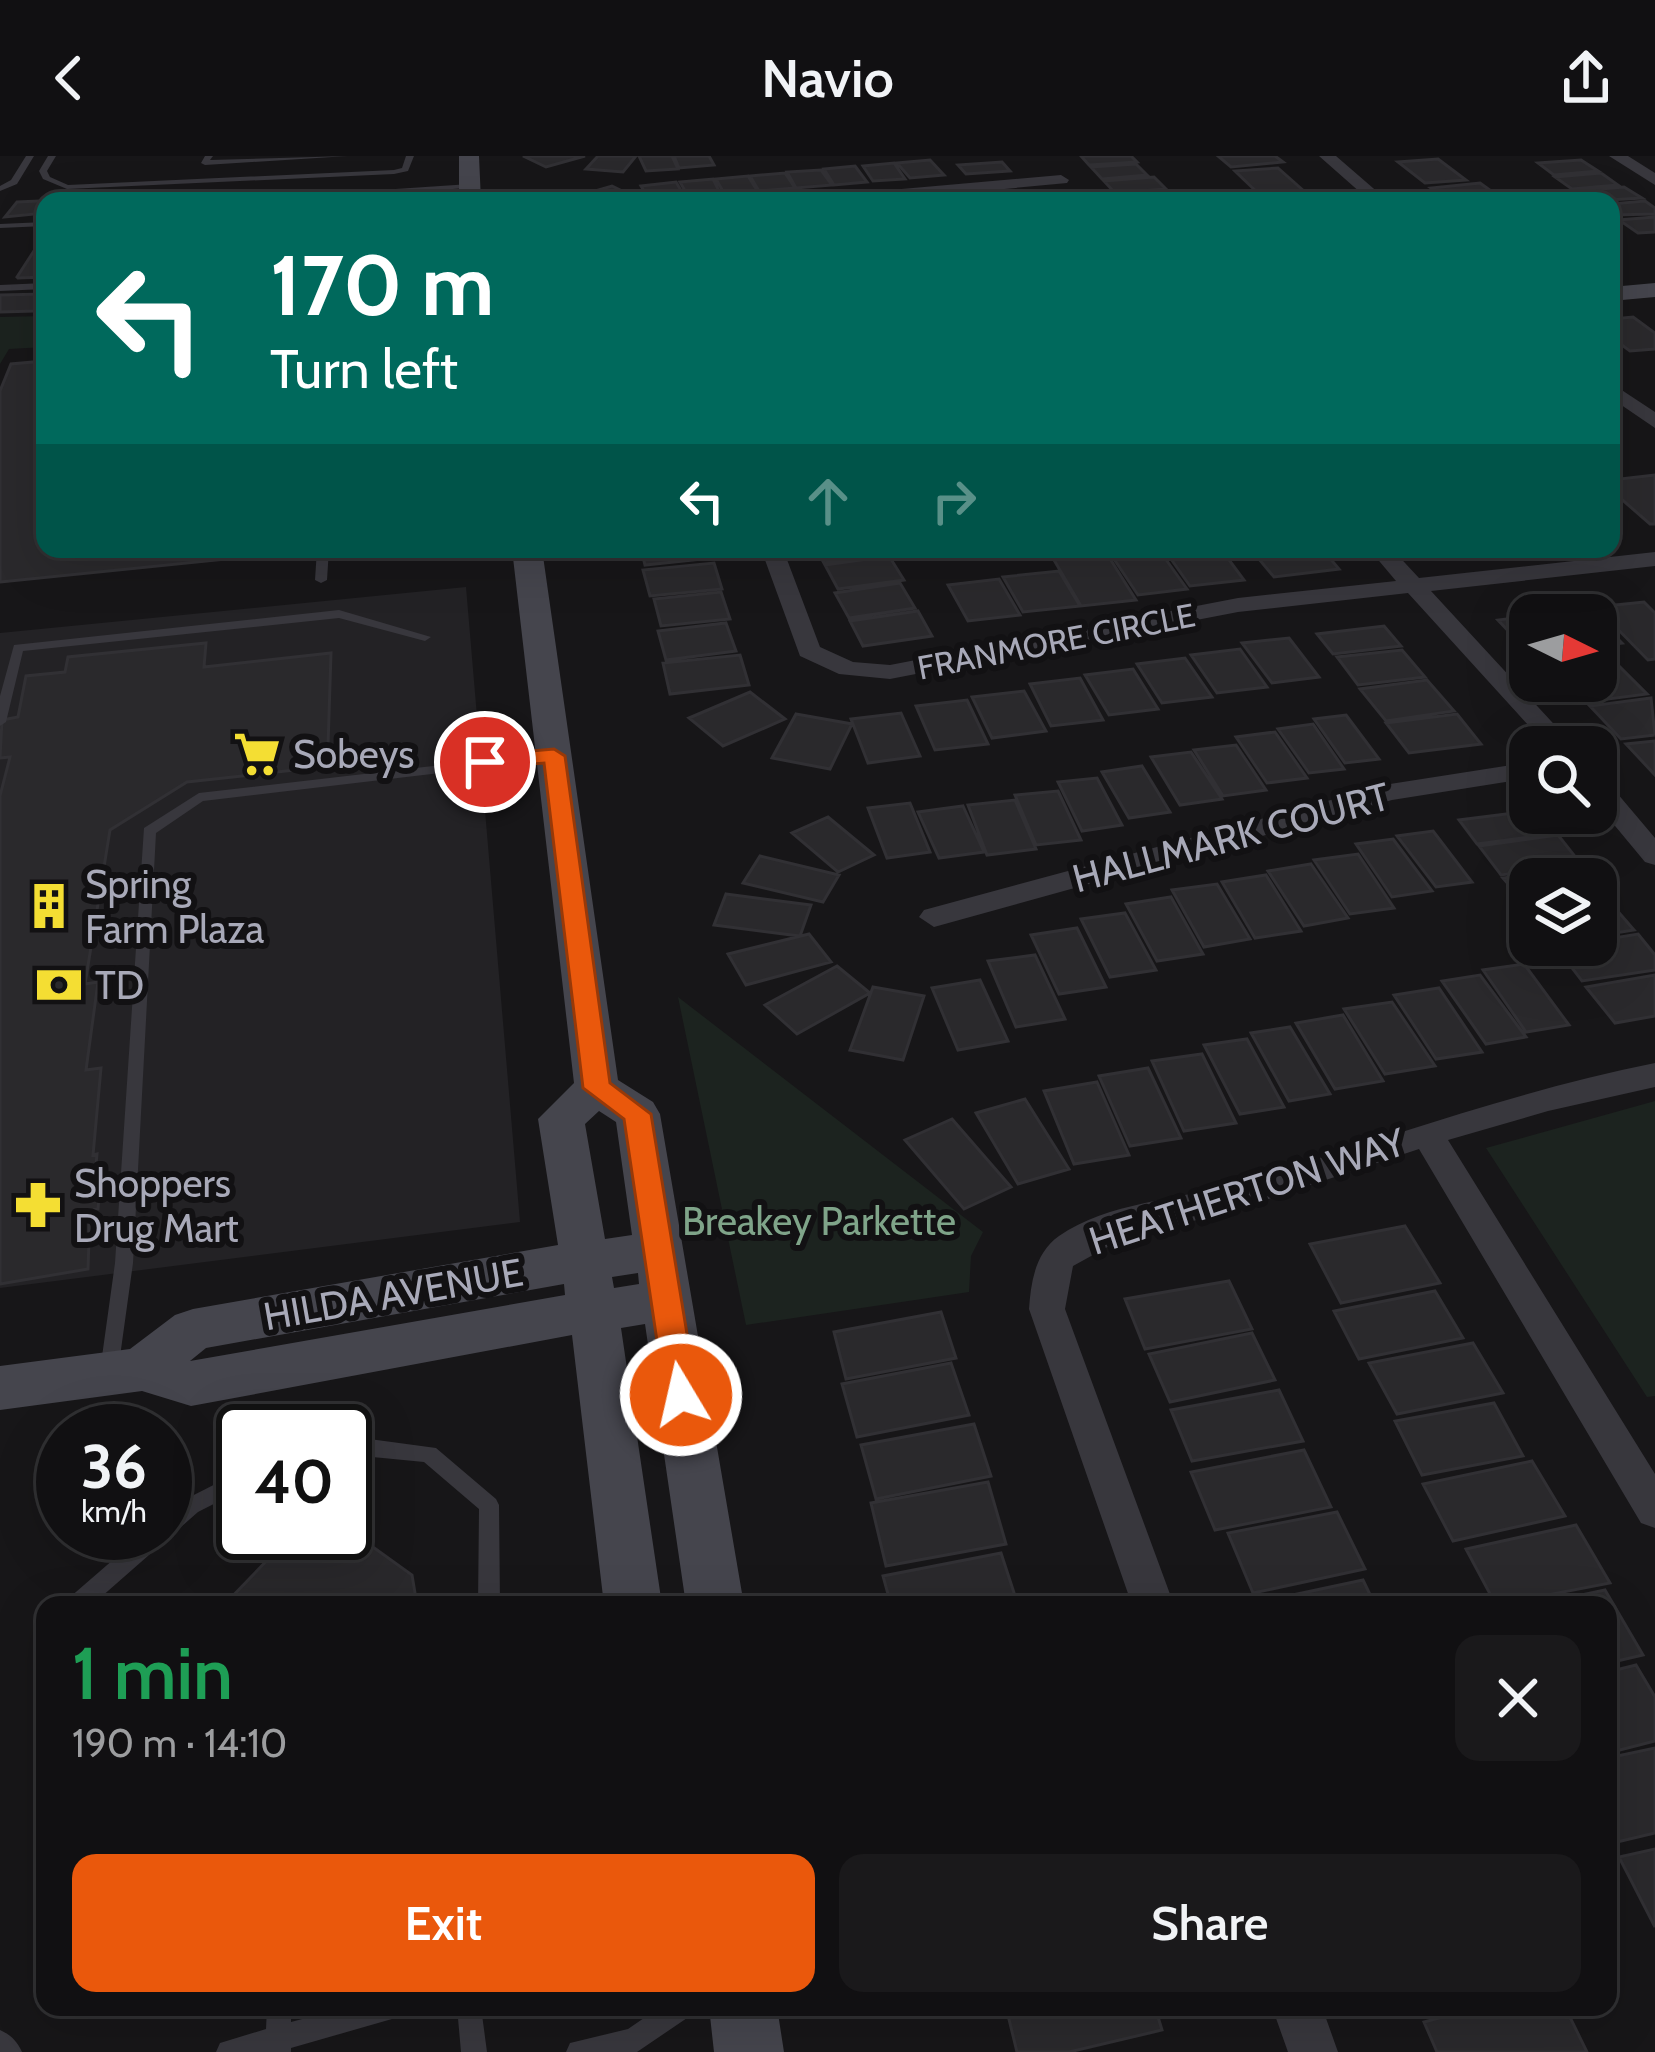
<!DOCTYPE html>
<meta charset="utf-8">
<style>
:root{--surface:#111012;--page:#1a191b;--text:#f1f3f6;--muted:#9c9d9f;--line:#303032;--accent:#ea580c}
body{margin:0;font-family:Cabin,sans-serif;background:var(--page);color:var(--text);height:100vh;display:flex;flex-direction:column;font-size:45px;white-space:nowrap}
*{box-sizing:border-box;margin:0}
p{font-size:39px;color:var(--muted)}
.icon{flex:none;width:66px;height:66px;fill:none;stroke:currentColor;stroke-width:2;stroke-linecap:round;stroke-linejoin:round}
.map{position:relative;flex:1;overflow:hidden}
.panel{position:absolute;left:36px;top:1440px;width:1581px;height:420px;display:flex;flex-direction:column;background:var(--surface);border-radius:24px;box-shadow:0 12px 48px #0002,0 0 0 3px var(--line)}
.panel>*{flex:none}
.banner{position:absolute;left:36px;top:36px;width:1584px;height:366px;border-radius:24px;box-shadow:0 12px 48px #0002,0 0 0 3px var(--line);background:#00695c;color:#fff;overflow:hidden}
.needle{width:78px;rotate:95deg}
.fabs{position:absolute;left:1509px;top:438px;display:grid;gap:24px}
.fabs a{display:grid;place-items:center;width:108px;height:108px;border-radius:24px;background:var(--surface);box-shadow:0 12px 48px #0002,0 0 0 3px var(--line);font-size:60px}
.speed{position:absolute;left:36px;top:1248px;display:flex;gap:24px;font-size:60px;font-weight:700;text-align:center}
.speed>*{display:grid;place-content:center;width:156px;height:156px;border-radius:50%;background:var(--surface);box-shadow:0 12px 48px #0002,0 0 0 3px var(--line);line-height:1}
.speed small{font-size:30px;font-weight:400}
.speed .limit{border:6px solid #111;border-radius:18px;background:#fff;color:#111}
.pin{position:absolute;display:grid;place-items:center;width:102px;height:102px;color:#fff;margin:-51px;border:6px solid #fff;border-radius:50%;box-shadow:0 3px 12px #0007}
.me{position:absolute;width:132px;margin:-66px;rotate:351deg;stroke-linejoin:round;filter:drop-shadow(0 0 9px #0008)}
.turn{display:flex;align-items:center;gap:42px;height:252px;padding:0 36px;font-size:54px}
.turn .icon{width:156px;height:156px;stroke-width:2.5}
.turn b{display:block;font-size:84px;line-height:102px}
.lanes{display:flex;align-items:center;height:114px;padding:0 36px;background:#0003;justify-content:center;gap:60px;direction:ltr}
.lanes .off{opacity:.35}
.round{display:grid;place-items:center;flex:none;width:126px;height:126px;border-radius:24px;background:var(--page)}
.summary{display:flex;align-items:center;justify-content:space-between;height:204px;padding:0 36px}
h1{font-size:72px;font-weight:600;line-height:90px;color:#1e9e55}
.primary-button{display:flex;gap:24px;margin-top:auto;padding:24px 36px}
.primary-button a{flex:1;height:138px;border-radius:24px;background:var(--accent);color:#fff;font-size:48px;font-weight:600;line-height:138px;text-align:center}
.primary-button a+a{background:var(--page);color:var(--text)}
header{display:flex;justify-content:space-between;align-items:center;height:156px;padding:0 36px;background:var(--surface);font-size:54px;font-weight:600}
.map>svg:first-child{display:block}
.built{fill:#232225}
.green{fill:#1c231f}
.building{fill:#2a292c;stroke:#313034;stroke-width:3}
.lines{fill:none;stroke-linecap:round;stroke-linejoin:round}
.lane{fill:#38373d;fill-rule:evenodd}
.street{fill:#38373d;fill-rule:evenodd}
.secondary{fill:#45454d;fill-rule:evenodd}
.route{fill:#ea580c;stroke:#983908;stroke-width:3}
.labels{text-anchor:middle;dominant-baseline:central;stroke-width:12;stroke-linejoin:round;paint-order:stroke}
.far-street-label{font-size:33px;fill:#a8a9b8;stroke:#121113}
.poi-label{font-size:39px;fill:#a8a9b8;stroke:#121113;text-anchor:start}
.street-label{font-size:39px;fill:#a8a9b8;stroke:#121113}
.park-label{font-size:39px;fill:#7fa489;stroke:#121113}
</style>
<header><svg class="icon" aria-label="back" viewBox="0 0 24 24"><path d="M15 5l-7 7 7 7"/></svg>Navio<svg class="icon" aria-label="share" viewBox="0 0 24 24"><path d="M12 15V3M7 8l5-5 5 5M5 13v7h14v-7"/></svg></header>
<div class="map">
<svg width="1655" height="1896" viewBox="0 0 1655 1896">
<rect width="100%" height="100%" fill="#171618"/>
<!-- built -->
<path class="built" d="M466,431L520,1066L0,1132V477Z"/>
<!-- green -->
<path class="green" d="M45,160V191L9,193L0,208V161Z
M678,841L983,1076L971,1100L969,1136L746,1169Z
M1655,945V1240L1647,1241L1486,992Z"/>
<!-- building -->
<path class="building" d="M523,0H585L546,11Z
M598,0H636L623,16L586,13Z
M639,0H672L678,13L646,15Z
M674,0H709L714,9L679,12Z
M1081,0H1131L1137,6L1089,9Z
M1218,0H1275L1283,6L1231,11Z
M1438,3L1466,24L1425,27L1398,6Z
M930,4L944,19L910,22L897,7Z
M1581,4L1598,15L1554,19L1538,7Z
M1002,6L1010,15L966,18L958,9Z
M894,7L905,23L873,25L863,10Z
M1136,8L1147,19L1102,23L1091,11Z
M855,10L867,26L834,29L824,13Z
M1278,12L1305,36L1261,40L1235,15Z
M821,14L832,29L796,32L787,16Z
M785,17L795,32L759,35L750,20Z
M1601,17L1618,29L1572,33L1555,21Z
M748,20L758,36L725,39L716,23Z
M1154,21L1166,33L1115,37L1104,25Z
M713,23L721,39L689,42L680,26Z
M676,26L686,43L650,45L641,30Z
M1480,27L1505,45H1449L1431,32Z
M612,30L643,45H595L581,39Z
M1624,31L1642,42L1592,45L1576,35Z
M1165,35L1175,45H1123L1117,39Z
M85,43L84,45H45V57L5,61L17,46Z
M1645,45L1655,52V58L1611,59V48Z
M1655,61V76L1638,77L1619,64Z
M45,78V121L18,122L17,121Z
M44,138L34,155L0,156V139Z
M1633,161L1655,177V193L1630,195L1611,181V163Z
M45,205V393H227V403L0,426V235L11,208Z
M1655,319V368H1650L1611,334V324Z
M641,393H709L712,402L645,409Z
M816,393H887L889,397L824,407Z
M1164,393H1221L1244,424L1190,430Z
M1323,394L1339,413L1274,421L1258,402Z
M1107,398L1136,444L1081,450L1054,404Z
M1162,398L1187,433L1138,439L1114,403Z
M889,400L904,424L838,433L825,409Z
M714,407L722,433L650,440L643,414Z
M1059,415L1080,450L1023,456L1003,421Z
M999,423L1020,459L968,465L948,429Z
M900,427L915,452L849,462L835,437Z
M721,436L730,463L661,470L654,443Z
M1644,446L1655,457V503L1648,504L1596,451Z
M918,455L932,480L863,490L850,465Z
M1530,460V498L1498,464Z
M1596,461L1622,487L1596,490Z
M726,467L736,495L666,504L658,475Z
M1384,470L1401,490L1333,498L1317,478Z
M1289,482L1319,521L1272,527L1242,487Z
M206,487L204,511L331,497L328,590L332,589V610L187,626L110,674L85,828L98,826L86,914L101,912L93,999L97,998L94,1030L100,1029L98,1053L90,1054L88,1113L0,1128V640L10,601L0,602L2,564L18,561L26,520L65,516L68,501Z
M1240,493L1267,531L1217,537L1191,499Z
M1402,494L1425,521L1358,529L1337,501Z
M740,499L749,529L670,538L663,507Z
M1185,502L1212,541L1162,547L1137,508Z
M1617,508L1647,538L1585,546L1564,525H1596V510Z
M1133,513L1158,553L1109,559L1085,519Z
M1080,522L1103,564L1051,570L1030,528Z
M1427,524L1454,555L1386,565L1360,533Z
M1024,535L1046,575L992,582L972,541Z
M750,536L785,563L723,590L689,562Z
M1651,542L1655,579L1621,583L1590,550Z
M967,544L988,588L935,594L916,550Z
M901,557L920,600L868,607L851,563Z
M796,558L852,568L830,613L772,602Z
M1457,558L1481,588L1409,597L1386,567Z
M1346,559L1379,603L1345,607L1314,563Z
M1313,568L1344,613L1309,617L1278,573Z
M1275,576L1307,622L1267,627L1236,581Z
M1655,585V619L1626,588Z
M1236,589L1266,634L1223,640L1194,594Z
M1191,596L1222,643L1180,649L1151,601Z
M1142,610L1170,656L1129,662L1102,616Z
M1097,622L1122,669L1082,675L1058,626Z
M1058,635L1081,684L1036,689L1015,639Z
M1015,644L1036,693L987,699L968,649Z
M910,647L930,696L887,702L868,652Z
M963,650L984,696L939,702L918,656Z
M1530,655L1553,678L1477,688L1459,664Z
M828,661L874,699L838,716L792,677Z
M1433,675L1472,726L1436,731L1397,680Z
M1558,679L1581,708L1501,719L1479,690Z
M1393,683L1432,735L1392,741L1356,688Z
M1358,698L1394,752L1350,758L1314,704Z
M760,700L839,719L823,746L743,727Z
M1311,708L1348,762L1304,770L1268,715Z
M1581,711L1591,723H1530V753L1503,722Z
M1266,719L1301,775L1255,782L1222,726Z
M1217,728L1250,783L1204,791L1172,734Z
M726,738L811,749L800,780L714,769Z
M1171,741L1203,798L1157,805L1126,748Z
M1608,744L1634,774L1596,780V746Z
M1125,757L1156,814L1110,821L1081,763Z
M1077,772L1106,831L1059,838L1031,779Z
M809,778L831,806L746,829L728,798Z
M1638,778L1655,799V814L1582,825L1556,791L1596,789V785Z
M1035,799L1065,863L1016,871L988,805Z
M1524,808L1569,869L1526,876L1483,814Z
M837,810L870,837L797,878L765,849Z
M1480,819L1526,881L1486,888L1442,825Z
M1655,819V860L1615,867L1586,831Z
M980,824L1008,885L958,894L932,832Z
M873,831L924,840L903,904L850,894Z
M1439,832L1482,896L1436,903L1394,839Z
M1392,846L1435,910L1385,918L1344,853Z
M1343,859L1383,925L1335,933L1296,867Z
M1290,871L1330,938L1289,945L1251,877Z
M1247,883L1284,951L1240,958L1204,889Z
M1202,898L1236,967L1184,975L1152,905Z
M1148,912L1181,982L1130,990L1099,920Z
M1097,926L1129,999L1074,1008L1044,935Z
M1025,943L1069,1013L1018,1028L976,957Z
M952,963L1011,1031L964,1053L905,984Z
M1405,1070L1440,1127L1341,1147L1310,1088Z
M1229,1125L1252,1173L1145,1193L1125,1143Z
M1435,1135L1463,1182L1359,1203L1334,1155Z
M941,1156L956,1202L846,1223L834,1176Z
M1252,1177L1275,1224L1170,1246L1149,1198Z
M1473,1187L1503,1237L1397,1258L1369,1207Z
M951,1207L969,1259L857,1281L842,1228Z
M1279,1234L1303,1285L1192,1305L1171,1254Z
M1494,1247L1523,1300L1422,1319L1395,1265Z
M974,1268L991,1320L876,1343L861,1289Z
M1304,1294L1331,1351L1215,1374L1191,1316Z
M1532,1305L1565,1360L1453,1385L1423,1328Z
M988,1326L1006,1388L886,1410L871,1347Z
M1337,1356L1365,1413L1253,1437L1228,1377Z
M1576,1369L1610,1427L1496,1449L1466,1393Z
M352,1376L412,1419L417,1449H224L278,1393L348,1381Z
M1001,1397L1018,1449H891L883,1420Z
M1363,1424L1375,1449H1246Z
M1605,1434L1643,1499L1608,1507V1449H1535Z
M1636,1509L1655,1541V1585L1608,1597V1516Z
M1655,1592V1677L1617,1686L1608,1668V1602Z
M1655,1693V1771L1619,1701Z
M1006,1851H1155L1162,1874L1069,1896H1017Z
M1479,1851H1565L1587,1896H1437L1424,1866Z"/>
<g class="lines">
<!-- lane -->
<path class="lane" d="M26,0H34L17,28L0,35V30L11,24Z
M48,0H56L47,15L50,21L68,29L394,14L402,12L406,0H414L408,15L394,18L67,33L43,23L39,15Z
M205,0H213L210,4L348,0L205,9L201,7Z
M470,28L467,32L282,45H243L247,43Z
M45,66V70L0,72V68Z
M45,127V133L0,135V129Z
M317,393H329L327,424L321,427L315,424Z
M339,454L431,481L425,485L339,462L23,495L6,566L0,570V540L14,489Z
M554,596L559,597V603L203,645L156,677L133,1107L118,1215L116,1221L109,1223L102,1221L100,1215L115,1107L144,672L199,637Z
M362,1282L436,1292L496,1343L499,1349L500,1449H478L479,1353L424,1306L362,1300L345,1304V1286Z
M243,1314V1333L198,1356L92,1449H65L69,1442L144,1377H165V1359L184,1344Z
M267,1851H291V1866L347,1851H404L401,1860L392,1863L291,1892V1896H216L220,1887L266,1873Z
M457,1851H481L487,1896H461Z
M660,1851H693L690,1860L637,1896H566L570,1887L628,1873Z
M0,1874C11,1879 17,1885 22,1896H0Z"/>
<!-- street -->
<path class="street" d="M1319,0H1336L1388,45H1370Z
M1609,0H1628L1655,17V29Z
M1061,19L1069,24L1067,27L877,45H814L822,40Z
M1611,227L1655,256V272L1611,242Z
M761,393H783L820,491L853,506L890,509L1238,442L1396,425L1369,393H1392L1419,422L1655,396V410L1431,435L1575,591H1548L1408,437L1238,456L890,523L839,518L800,500Z
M1530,606V622L1392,644L934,771L919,761L924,754L1390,628Z
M1596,622L1606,624L1655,682V709L1645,706L1596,647Z
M1655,907V931L1548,955L1448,984L1655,1318V1372L1641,1367L1419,993L1232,1055L1122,1083L1073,1110L1065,1153L1174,1449H1132L1029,1153C1031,1126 1035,1097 1059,1080C1108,1046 1178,1044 1234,1028C1375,987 1510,936 1655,907Z
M1272,1851H1322L1338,1896H1288Z"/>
<!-- secondary -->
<path class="secondary" d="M459,0H479L481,45H459Z
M1655,127V141L1611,145V131Z
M512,393H542L618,924L653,946L660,958L744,1449H686L645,1168L621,1172L662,1449H604L572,1179L191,1250L142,1235L0,1254V1210L130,1193L175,1159L193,1153L558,1089L538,963L574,927ZM599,955L616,966L632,1079L605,1083L585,968ZM638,1117L639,1128L614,1132L612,1121ZM564,1128L565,1139L190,1205L206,1192Z
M709,1851H777L784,1896H714Z"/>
</g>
<!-- route -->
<path class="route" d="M554,593L565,600L610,927L651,958L697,1239L693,1248L681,1252L670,1248L665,1239L624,963L583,932L544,607L485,612L474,606L485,599Z"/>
<!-- icons -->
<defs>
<symbol id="supermarket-bare" viewBox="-9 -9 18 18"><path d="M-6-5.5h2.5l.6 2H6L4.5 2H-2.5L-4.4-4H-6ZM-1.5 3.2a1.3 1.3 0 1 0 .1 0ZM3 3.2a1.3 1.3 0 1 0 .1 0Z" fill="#f4de33" stroke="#121113" stroke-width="2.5" paint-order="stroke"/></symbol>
<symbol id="building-bare" viewBox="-9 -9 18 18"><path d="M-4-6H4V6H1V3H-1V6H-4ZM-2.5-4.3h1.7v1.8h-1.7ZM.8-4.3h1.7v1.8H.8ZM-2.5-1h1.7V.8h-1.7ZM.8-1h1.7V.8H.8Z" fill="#f4de33" stroke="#121113" stroke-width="2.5" paint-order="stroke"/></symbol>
<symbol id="bank-bare" viewBox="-9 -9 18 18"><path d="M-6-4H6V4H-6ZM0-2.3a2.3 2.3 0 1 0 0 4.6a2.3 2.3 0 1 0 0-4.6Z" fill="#f4de33" stroke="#121113" stroke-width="2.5" paint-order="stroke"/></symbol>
<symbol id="pharmacy-bare" viewBox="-9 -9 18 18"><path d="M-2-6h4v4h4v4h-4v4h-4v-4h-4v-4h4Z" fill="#f4de33" stroke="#121113" stroke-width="2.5" paint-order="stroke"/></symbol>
</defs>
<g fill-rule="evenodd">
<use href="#supermarket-bare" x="224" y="565" width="66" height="66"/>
<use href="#building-bare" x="16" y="717" width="66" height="66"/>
<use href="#bank-bare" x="26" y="796" width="66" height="66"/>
<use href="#pharmacy-bare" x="5" y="1016" width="66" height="66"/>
</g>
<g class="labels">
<!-- far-street labels -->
<g class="far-street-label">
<text transform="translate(1056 485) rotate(-11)">FRANMORE CIRCLE</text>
</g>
<!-- poi labels -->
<g class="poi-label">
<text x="293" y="598">Sobeys</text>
<text x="85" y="728">Spring<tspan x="85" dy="45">Farm Plaza</tspan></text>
<text x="95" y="829">TD</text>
<text x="74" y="1027">Shoppers<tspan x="74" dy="45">Drug Mart</tspan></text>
</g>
<!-- street labels -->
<g class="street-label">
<text transform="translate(1231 681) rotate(-15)">HALLMARK COURT</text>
<text transform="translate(1247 1035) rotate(-18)">HEATHERTON WAY</text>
<text transform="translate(393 1138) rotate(-10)">HILDA AVENUE</text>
</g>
<!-- park labels -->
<g class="park-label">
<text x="819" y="1065">Breakey Parkette</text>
</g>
</g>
</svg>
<div class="fabs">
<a><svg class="needle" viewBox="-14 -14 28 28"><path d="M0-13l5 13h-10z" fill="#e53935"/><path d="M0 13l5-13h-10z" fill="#9c9d9f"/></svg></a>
<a><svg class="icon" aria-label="search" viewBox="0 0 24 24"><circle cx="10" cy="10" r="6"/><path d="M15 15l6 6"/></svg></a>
<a><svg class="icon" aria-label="layers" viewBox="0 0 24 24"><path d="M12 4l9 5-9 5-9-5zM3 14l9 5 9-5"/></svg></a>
</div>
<div class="speed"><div>36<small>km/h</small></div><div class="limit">40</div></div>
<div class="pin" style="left:485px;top:606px;background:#d93025"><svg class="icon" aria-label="arrive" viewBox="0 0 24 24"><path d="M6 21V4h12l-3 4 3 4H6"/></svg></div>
<svg class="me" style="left:681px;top:1239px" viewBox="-20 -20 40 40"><circle r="17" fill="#ea580c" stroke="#fff" stroke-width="3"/><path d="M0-11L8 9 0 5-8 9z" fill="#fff"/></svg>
<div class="banner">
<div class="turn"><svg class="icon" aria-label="left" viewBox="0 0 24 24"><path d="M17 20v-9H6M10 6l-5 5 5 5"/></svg><div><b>170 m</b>Turn left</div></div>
<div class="lanes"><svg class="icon" aria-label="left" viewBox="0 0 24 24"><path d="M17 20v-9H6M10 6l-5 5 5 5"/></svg><svg class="icon off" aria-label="ahead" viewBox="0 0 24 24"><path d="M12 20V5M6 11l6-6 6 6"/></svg><svg class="icon off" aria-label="right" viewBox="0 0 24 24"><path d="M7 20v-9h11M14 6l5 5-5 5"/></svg></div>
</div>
<section class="panel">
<div class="summary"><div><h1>1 min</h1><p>190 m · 14:10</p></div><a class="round"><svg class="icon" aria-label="close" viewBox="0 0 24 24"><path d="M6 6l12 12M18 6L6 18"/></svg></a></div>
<div class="primary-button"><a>Exit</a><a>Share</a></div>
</section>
</div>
